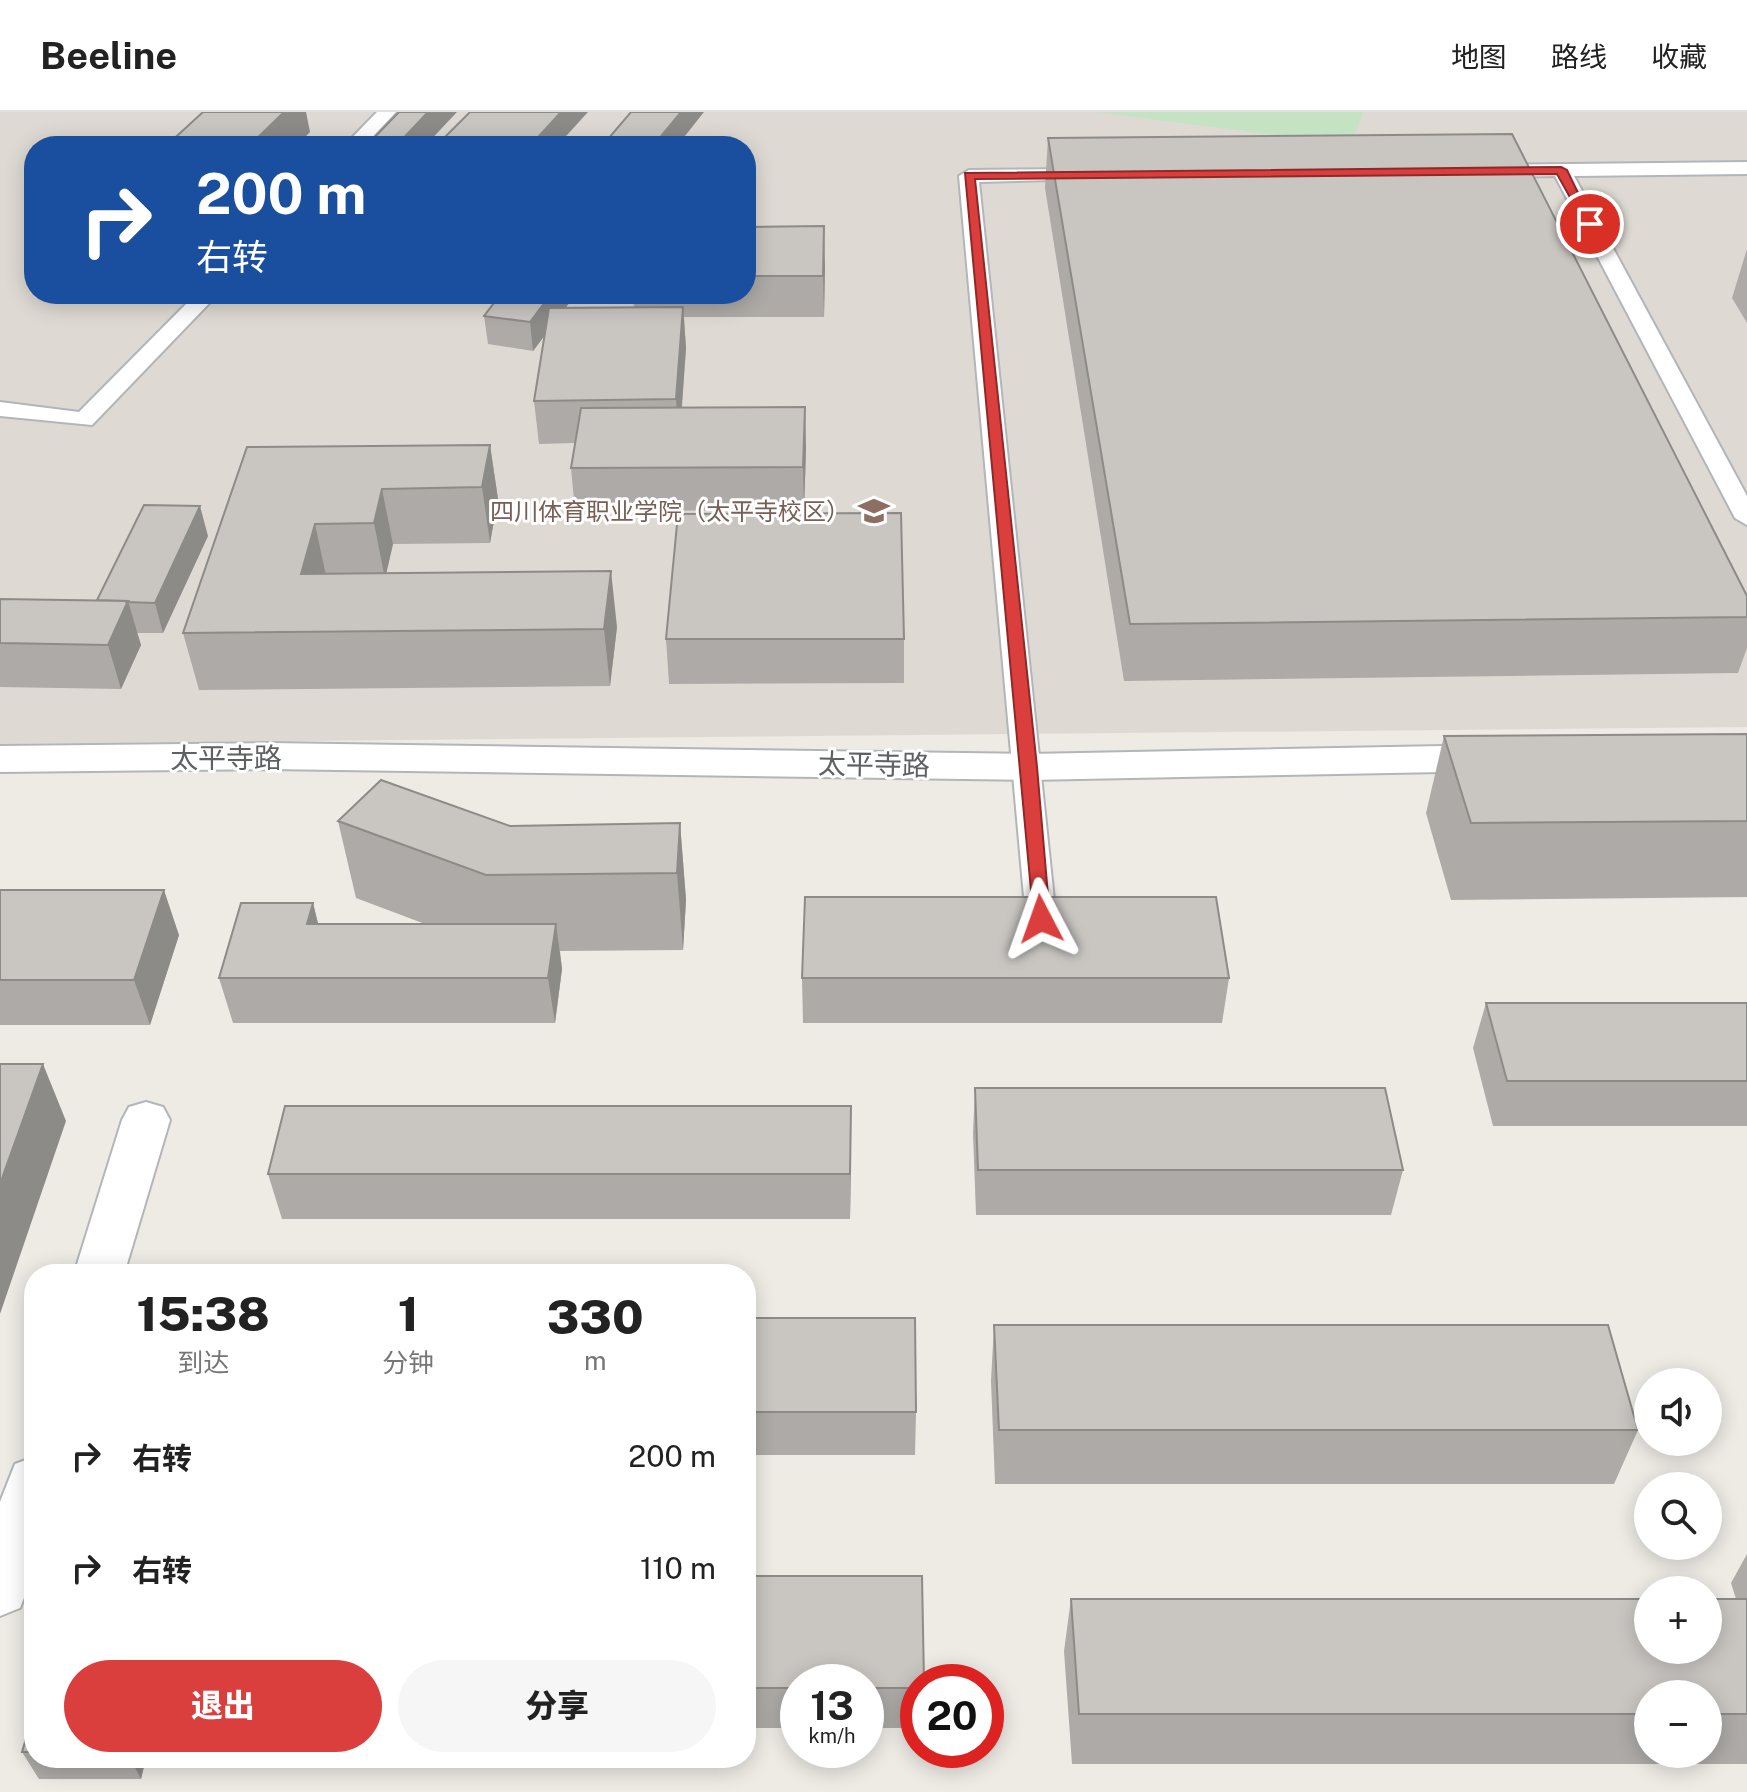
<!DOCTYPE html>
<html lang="zh">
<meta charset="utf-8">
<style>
:root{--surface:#fff;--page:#f6f6f6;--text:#222;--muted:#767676;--line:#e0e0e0;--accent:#db3f3d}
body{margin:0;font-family:"Public Sans","Noto Sans SC",sans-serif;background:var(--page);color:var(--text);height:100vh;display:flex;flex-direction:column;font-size:30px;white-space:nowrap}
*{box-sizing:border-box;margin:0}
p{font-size:26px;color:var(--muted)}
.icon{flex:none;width:44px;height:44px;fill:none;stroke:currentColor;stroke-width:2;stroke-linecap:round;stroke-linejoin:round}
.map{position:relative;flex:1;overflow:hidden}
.side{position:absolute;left:24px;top:1152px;width:732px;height:504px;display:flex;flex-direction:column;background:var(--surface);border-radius:32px;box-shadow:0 4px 20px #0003}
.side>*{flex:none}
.banner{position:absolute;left:24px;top:24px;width:732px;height:168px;border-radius:32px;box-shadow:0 4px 20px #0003;background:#1a4fa0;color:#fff;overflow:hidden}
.tools{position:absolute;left:1634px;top:1256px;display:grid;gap:16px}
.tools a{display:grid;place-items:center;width:88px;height:88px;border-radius:50%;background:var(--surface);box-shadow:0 4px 20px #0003;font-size:40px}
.speed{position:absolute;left:780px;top:1552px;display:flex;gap:16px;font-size:40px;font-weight:700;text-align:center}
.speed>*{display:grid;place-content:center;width:104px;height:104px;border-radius:50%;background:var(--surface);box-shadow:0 4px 20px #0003;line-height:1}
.speed small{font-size:20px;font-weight:400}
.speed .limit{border:12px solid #d22;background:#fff;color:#111}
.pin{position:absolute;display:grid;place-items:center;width:68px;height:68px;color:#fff;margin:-34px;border:4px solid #fff;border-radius:50%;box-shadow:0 2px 8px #0007}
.me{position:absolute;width:88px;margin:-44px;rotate:356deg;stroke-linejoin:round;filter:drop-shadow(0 0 6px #0008)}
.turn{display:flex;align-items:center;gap:28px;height:168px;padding:0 40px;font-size:36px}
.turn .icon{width:104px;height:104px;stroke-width:2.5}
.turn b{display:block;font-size:56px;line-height:68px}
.eta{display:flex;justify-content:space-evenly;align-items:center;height:136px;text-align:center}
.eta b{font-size:48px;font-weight:800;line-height:56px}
.primary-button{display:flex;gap:16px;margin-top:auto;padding:16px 40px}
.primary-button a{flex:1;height:92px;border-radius:48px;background:var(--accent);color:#fff;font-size:32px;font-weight:800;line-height:92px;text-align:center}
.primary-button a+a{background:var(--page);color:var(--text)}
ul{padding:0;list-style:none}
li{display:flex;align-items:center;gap:24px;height:112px;padding:0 40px}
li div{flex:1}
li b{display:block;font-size:30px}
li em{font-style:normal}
header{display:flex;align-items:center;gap:48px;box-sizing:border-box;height:112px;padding:0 40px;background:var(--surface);border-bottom:2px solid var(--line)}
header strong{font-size:38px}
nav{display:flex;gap:44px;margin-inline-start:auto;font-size:28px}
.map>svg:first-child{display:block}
.education{fill:#dedad3;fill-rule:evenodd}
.green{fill:#c5e3c3}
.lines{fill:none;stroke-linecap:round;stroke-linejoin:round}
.lane-casing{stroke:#b2b5b9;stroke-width:4}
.street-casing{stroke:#b2b5b9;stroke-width:4}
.lane{fill:#fff;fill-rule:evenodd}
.street{fill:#fff;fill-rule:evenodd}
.wall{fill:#adaaa7;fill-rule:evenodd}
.shaded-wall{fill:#8d8b88}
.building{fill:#c9c6c2;stroke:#8d8b88;stroke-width:2}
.route{fill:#db3f3d;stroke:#8e2928;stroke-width:2}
.labels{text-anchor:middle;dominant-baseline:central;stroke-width:6;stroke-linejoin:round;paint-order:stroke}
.far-education-label{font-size:24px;fill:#785e54;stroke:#fff;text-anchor:end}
.street-label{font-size:28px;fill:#5d6064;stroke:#fff}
</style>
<header>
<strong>Beeline</strong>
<nav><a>地图</a><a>路线</a><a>收藏</a></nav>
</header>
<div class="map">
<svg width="1747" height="1680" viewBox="0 0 1747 1680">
<rect width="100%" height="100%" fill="#eeebe5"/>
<!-- education -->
<path class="education" d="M0,0H1747V615L0,632ZM34,34H746V182H34Z"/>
<!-- green -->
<path class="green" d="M1096,0H1363L1351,33Z"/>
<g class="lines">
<defs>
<path id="lane" d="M377,0H396L364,34H344Z
M1747,50V62L1574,64L1747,384V413L1735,406L1555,64L1488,65L1478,59L1488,53Z
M1084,57L1094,63L1091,67L979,70L1056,807L1051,814L1041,817L1031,814L1026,807L959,64L969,58Z
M196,182H218L92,313L0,304V290L79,300Z"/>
<path id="street" d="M269,631L1029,642L1497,633L1511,637L1517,646L1511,655L1497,659L1029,668L269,657L0,660V634Z
M146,990L163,995L170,1008L124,1162H74L122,1008L129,995Z
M34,1345V1460L20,1496L0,1504V1390L15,1352Z"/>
</defs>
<!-- lane casing -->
<use href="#lane" class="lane-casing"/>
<!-- street casing -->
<use href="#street" class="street-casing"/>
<!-- lane -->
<use href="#lane" class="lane"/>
<!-- street -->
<use href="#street" class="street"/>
</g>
<!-- wall -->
<path class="wall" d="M1048,26L1747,484V536L1738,561L1124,569L1045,76Z
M746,115L825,155L824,205H684L686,236L682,296L805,295L806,338L804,398L575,399L571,356L575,331L539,332L534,289L545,223L533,239L488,232L484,204L576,182L565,196L634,195L633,182H746Z
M1747,137V211L1732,186Z
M490,333L498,387L490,431L393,432L386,461L617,515L610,574L199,578L183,521L247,335Z
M208,424L163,521H137L141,533L121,577L0,575V487L97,488Z
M666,527H904V571L669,572Z
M1747,622V785L1451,788L1426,701L1444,624Z
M338,709L510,714L680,711L686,788L683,838L560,839L562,857L555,911H233L219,866L313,791L318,812H425L356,786Z
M0,778L179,823L150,913H0Z
M802,866H1229L1222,911H803Z
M1486,891H1747V1014H1493L1473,936Z
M975,976L1403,1058L1391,1103H976L973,1021Z
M851,1039L850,1107H282L268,1062Z
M746,1206L916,1300L915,1343H746Z
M994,1213L1638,1318L1614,1372H995L991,1269Z
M1747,1442V1652H1072L1064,1539L1071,1487H1736L1731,1471ZM1648,1582H1708V1642H1648Z
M746,1464L918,1570V1616H866V1570H798V1616H746Z
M34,1599V1646H146L141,1667H39L22,1640Z"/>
<!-- shaded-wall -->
<path class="shaded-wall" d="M284,0H306L310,20L296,34H249Z
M428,0H457L425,34H396Z
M561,0H588L557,34H530Z
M681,0H704L677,34H653Z
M824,114L825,155L824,205L823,164Z
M551,182H576L533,239L530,210Z
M683,195L686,236L679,330L676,287Z
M805,295L806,338L804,398L803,355Z
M490,333L498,387L490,431L482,375Z
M382,377L393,432L385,467L374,411Z
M200,394L208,424L163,521L155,491Z
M315,412L327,468L301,462Z
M611,459L617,515L610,574L604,517Z
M128,489L141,533L121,577L108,533Z
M680,711L686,788L683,838L677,761Z
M164,778L179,823L150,913L134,868Z
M313,791L324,836L307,812Z
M556,812L562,857L555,911L548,866Z
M43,952L66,1009L0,1202V1072Z
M851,994V1039L850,1107V1062Z
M130,1646H146L141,1667Z"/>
<!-- building -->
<path class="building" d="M203,0H284L249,34H166Z
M399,0H428L396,34H366Z
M470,0H561L530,34H436Z
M631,0H681L653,34H602Z
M1512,22L1747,484V505L1130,512L1048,26Z
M824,114L823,164H746V115Z
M501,182H551L530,210L484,204Z
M683,195L676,287L534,289L549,196Z
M805,295L803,355L571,356L581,296Z
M490,333L482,375L382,377L374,411L315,412L301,462L611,459L604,517L183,521L247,335Z
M144,393L200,394L155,491L127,490L128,489L97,488Z
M901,401L904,527H666L678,402Z
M0,487L128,489L108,533L0,531Z
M1747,622V709L1471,711L1444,624Z
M381,668L510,714L680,711L677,761L486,763L338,709Z
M0,778H164L134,868H0Z
M805,785H1216L1229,866H802Z
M241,791H313L307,812H556L548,866H219Z
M1486,891H1747V969H1507Z
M0,952H43L0,1072Z
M975,976H1385L1403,1058H978Z
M285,994H851L850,1062H268Z
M746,1206H915L916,1300H746Z
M994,1213H1608L1638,1318H999Z
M746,1464H922L924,1570H918V1576H866V1570H798V1576H746Z
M1071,1487H1648V1538H1708V1487H1747V1602H1708V1582H1648V1602H1079Z
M34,1599V1640H22Z"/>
<!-- route -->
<path class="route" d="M1561,55L1567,58L1594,114H1586L1557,62L975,67L1037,655L1050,807L1041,813L1034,811L965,61Z"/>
<!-- icons -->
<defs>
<symbol id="university-bare" viewBox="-9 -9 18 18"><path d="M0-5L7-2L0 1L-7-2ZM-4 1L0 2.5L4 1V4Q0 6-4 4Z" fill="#8d6e63" stroke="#fff" stroke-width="2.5" paint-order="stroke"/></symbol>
</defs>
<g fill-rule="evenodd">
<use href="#university-bare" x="852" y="377" width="44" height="44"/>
</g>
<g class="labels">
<!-- far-education labels -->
<g class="far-education-label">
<text x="850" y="399">四川体育职业学院（太平寺校区）</text>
</g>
<!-- street labels -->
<g class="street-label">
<text x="226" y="645">太平寺路</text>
<text transform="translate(874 652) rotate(1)">太平寺路</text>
</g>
</g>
</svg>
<div class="tools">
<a><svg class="icon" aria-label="sound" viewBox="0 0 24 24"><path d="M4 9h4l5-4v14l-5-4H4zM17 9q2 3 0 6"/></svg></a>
<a><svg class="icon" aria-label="search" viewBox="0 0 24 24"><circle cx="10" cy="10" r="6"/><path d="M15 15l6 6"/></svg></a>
<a>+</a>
<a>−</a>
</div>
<div class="speed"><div>13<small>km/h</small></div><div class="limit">20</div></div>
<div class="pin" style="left:1590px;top:112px;background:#d93025"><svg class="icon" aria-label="arrive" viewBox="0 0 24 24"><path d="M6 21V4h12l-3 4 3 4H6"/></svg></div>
<svg class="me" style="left:1041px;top:807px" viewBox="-20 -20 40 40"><path d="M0-17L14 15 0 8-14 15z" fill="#db3f3d" stroke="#fff" stroke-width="4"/></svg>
<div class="banner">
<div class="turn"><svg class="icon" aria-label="right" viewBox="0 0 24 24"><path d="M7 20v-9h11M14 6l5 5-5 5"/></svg><div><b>200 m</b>右转</div></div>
</div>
<section class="side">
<div class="eta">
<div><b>15:38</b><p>到达</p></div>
<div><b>1</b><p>分钟</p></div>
<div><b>330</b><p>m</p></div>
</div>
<ul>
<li><svg class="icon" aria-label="right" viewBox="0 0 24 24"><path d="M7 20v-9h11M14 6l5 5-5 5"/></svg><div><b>右转</b></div><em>200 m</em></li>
<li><svg class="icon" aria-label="right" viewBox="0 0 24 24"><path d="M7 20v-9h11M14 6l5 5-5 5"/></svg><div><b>右转</b></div><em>110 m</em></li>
</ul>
<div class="primary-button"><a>退出</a><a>分享</a></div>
</section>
</div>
